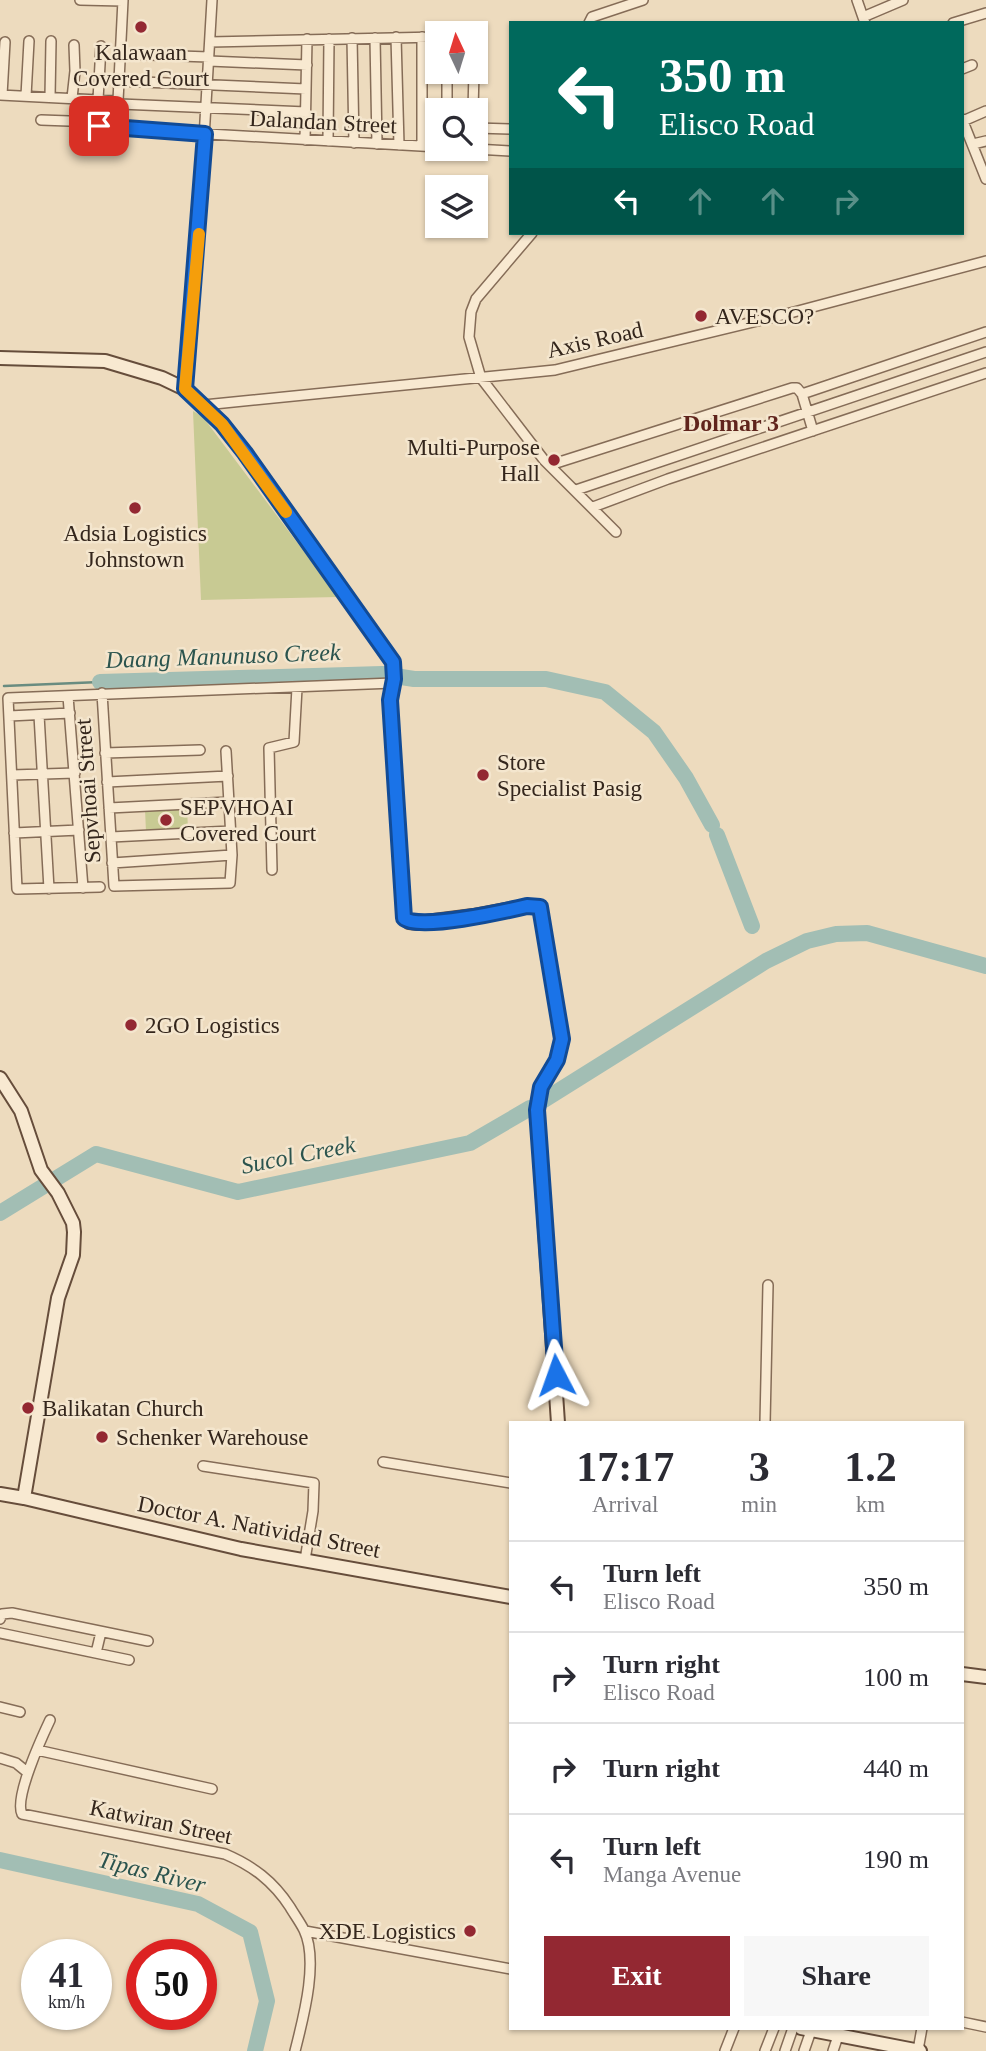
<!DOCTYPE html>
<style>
:root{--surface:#fff;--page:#f7f7f7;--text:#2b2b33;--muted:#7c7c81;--line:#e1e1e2;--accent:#932832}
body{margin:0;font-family:Georgia,serif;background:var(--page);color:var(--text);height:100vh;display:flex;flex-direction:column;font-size:26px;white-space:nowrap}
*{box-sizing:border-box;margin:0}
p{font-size:23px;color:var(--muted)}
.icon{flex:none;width:38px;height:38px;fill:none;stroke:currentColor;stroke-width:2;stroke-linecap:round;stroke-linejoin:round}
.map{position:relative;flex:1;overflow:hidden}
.side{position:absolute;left:509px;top:1421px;width:455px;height:609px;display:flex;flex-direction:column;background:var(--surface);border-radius:0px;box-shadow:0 2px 5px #0004}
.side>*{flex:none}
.guide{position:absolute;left:509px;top:21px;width:455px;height:214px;border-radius:0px;box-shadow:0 2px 5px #0004;background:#00695c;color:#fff;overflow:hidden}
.needle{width:46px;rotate:356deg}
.buttons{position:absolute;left:425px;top:21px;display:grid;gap:14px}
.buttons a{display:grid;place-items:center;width:63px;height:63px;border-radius:0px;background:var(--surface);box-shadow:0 2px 5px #0004;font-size:35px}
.speed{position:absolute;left:21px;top:1939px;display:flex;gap:14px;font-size:35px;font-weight:700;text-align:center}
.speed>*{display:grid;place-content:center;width:91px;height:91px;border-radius:50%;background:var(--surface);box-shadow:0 2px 5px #0004;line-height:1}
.speed small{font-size:18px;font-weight:400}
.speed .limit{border:10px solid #d22;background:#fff;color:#111}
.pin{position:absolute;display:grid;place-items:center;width:60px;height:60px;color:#fff;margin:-30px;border-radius:14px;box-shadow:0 4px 10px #0006}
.me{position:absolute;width:77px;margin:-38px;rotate:356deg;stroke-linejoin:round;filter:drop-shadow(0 0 5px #0008)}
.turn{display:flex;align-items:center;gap:24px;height:147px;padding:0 35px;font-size:32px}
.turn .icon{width:91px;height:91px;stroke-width:2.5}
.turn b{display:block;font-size:49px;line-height:60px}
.lanes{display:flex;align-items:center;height:66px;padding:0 35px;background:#0003;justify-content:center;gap:35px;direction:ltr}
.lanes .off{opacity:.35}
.eta{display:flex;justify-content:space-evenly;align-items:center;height:119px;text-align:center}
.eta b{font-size:42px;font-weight:700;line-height:49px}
.action{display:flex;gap:14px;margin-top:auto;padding:14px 35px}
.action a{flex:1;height:80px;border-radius:0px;background:var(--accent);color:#fff;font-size:28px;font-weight:700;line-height:80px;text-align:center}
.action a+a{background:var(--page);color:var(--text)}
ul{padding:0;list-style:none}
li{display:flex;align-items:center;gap:21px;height:91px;padding:0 35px;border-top:2px solid var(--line)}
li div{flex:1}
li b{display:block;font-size:26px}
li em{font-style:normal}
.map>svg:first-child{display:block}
.green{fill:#c8ca93}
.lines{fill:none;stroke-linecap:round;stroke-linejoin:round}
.stream{stroke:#698c80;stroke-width:2.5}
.river{stroke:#a2beb4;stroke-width:16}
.street-casing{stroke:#856c57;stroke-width:12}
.secondary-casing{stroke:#664d3b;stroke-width:16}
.street{stroke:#f8e9d1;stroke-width:9}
.secondary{stroke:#f8e9d1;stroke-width:12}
.route-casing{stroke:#114b97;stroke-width:18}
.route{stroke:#1a73e8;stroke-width:12}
.slow{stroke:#f59e0b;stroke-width:12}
.poi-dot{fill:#932832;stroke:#f4e6ce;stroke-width:2.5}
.labels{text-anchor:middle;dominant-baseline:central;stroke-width:5;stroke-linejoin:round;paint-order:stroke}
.poi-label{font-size:23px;fill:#34261c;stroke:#f4e6ce;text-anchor:start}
.street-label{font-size:23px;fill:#34261c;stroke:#f4e6ce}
.neighbourhood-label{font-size:24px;font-weight:bold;fill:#60241c;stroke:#f4e6ce}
.water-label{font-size:24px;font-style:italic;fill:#2b544e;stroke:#f4e6ce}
</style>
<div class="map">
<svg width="986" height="2051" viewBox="0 0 986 2051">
<rect width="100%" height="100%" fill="#eddbbe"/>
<!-- green -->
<path class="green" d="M193,411L203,417L338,597L201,600Z
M187,807L188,830L146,832L145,809Z"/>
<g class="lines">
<!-- stream -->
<path class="stream" d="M4,686L100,682"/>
<!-- river -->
<path class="river" d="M100,682L382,674L414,679H546L605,692L654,732L686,778L712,825
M717,835L752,926
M544,1100L766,961L807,941L836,934L867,933L986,966
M0,1213L96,1154L238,1192L470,1143L530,1108
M0,1860L198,1904L250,1932L267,2001L255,2051"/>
<defs>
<path id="street" d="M80,0L123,1
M857,0L865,23
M863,17L903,0
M589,23L592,17L643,0
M953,23L986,13
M396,37L399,145
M422,37V146
M352,38L354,143
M375,38L377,144
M210,42L438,37
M121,54L209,57
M209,61L307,65
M962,69L972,65
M447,72V110
M119,81L306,89
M0,95L118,101L120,104L306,112
M2,95L5,42
M26,96L29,41
M50,97L51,41
M72,98L75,71L74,45
M98,100L101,46
M100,100L97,122L103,128L438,147
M118,101L123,0
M473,110L474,72
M962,119L986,179
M41,120L97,122
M963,121L986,111
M476,128L511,129
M305,140L307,39
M328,141L329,39
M973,144L986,141
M475,149L511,151
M532,233L476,299L471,312L469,337L481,378L544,460L616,532
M185,389L198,242L212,0
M802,394L813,431
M204,405L555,370L794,312L986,261
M550,465L792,388H797L802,394L986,332
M576,490L986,352
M593,507L668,479L986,373
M102,693L114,886L230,883L232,855L226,751
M68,696L83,888
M39,715L49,889
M9,716L70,713
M105,753L200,750
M12,775L75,773
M107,782L228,776
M109,808L229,802
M14,833L79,830
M111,837L231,831
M112,863L232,855
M272,870L269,748L294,742L297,688
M100,887L17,889L8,698L393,683
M765,1423L768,1285
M383,1462L511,1483
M203,1466L314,1483L313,1511L305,1560
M0,1619L2,1614L12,1613L148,1641
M0,1633L129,1660
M96,1653L101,1632
M0,1707L20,1712
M50,1720C42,1737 14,1798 22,1814L225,1854C253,1866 273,1881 290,1907C294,1914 300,1922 304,1930C319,1961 303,2019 295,2051
M37,1750L212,1789
M0,1758L16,1763L27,1772
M305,1931L511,1969
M962,2022L986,2027
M918,2050L922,2028
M725,2051L734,2028
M765,2051L774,2028
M785,2051L793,2028
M804,2051L812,2028
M833,2051L838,2036"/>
<path id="secondary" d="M0,358L105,361L162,378L185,389L222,424L245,453L393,662L394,679L390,700L404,918L409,922L418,923L473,916L527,906L540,907L562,1039L557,1060L541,1087L537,1110L558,1423
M0,1078L21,1111L41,1170L58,1193L73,1223L74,1232L73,1255L58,1298L24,1498
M0,1494L24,1498L241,1549L511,1597
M962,1674L986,1677
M801,2028L920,2051"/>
</defs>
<!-- street casing -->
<use href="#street" class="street-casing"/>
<!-- secondary casing -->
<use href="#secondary" class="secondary-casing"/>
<!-- street -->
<use href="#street" class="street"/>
<!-- secondary -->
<use href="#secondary" class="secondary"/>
</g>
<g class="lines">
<defs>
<path id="route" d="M99,126L205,134L185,389L222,424L245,453L393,662L394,679L390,700L404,918C417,931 506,911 527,906L540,907L562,1039L557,1060L541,1087L537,1110L556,1375"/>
</defs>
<!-- route casing -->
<use href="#route" class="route-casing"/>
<!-- route -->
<use href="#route" class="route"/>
<!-- slow -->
<path class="slow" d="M199,234L185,389L222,424L286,512"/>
</g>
<!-- markers -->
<g class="poi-dot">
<circle cx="141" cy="27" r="7"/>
<circle cx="701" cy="316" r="7"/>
<circle cx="554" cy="460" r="7"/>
<circle cx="135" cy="508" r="7"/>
<circle cx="483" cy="775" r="7"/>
<circle cx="166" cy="820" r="7"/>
<circle cx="131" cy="1025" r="7"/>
<circle cx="28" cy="1408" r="7"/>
<circle cx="102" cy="1437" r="7"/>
<circle cx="470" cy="1931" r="7"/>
</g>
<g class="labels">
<!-- poi labels -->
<g class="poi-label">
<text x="141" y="52" text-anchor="middle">Kalawaan<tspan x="141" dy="26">Covered Court</tspan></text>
<text x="715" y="316">AVESCO?</text>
<text x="540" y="447" text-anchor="end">Multi-Purpose<tspan x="540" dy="26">Hall</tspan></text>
<text x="135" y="533" text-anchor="middle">Adsia Logistics<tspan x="135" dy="26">Johnstown</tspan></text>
<text x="497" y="762">Store<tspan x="497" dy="26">Specialist Pasig</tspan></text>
<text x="180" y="807">SEPVHOAI<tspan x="180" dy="26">Covered Court</tspan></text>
<text x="145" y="1025">2GO Logistics</text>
<text x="42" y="1408">Balikatan Church</text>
<text x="116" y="1437">Schenker Warehouse</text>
<text x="456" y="1931" text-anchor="end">XDE Logistics</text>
</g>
<!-- street labels -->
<g class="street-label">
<text transform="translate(323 122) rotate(3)">Dalandan Street</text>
<text transform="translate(595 340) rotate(-13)">Axis Road</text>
<text transform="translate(88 791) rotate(-94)">Sepvhoai Street</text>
<text transform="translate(259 1527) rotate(11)">Doctor A. Natividad Street</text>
<text transform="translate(161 1822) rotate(12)">Katwiran Street</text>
</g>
<!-- neighbourhood labels -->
<g class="neighbourhood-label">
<text x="731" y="423">Dolmar 3</text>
</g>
<!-- water labels -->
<g class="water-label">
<text transform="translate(223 656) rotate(-2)">Daang Manunuso Creek</text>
<text transform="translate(298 1155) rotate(-11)">Sucol Creek</text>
<text transform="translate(152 1872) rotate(14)">Tipas River</text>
</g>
</g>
</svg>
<div class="buttons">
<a><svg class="needle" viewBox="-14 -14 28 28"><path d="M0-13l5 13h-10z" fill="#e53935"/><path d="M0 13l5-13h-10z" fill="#7c7c81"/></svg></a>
<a><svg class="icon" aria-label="search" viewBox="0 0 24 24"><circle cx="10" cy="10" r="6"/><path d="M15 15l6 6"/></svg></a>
<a><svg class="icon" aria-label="layers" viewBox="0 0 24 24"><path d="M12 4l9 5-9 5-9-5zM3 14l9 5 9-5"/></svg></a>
</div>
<div class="speed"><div>41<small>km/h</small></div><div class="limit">50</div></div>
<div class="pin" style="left:99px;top:126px;background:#d93025"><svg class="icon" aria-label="arrive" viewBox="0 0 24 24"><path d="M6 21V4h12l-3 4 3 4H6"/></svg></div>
<svg class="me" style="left:556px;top:1375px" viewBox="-20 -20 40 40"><path d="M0-17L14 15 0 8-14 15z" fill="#1a73e8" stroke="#fff" stroke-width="4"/></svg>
<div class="guide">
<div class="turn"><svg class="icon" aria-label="left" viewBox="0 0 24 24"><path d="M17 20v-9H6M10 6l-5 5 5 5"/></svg><div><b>350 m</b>Elisco Road</div></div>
<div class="lanes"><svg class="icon" aria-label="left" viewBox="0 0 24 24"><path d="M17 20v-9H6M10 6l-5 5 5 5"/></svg><svg class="icon off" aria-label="ahead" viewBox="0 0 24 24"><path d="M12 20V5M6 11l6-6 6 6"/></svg><svg class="icon off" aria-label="ahead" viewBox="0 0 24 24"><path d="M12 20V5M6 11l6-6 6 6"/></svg><svg class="icon off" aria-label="right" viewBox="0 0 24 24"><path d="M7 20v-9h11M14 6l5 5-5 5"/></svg></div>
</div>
<section class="side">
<div class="eta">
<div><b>17:17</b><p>Arrival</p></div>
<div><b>3</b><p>min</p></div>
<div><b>1.2</b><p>km</p></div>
</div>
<ul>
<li><svg class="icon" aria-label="left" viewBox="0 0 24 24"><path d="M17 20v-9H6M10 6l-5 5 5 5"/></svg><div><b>Turn left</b><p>Elisco Road</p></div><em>350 m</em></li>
<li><svg class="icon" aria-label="right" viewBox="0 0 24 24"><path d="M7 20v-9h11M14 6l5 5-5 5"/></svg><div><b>Turn right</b><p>Elisco Road</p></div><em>100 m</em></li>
<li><svg class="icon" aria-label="right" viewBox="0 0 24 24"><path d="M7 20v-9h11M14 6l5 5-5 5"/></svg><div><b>Turn right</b></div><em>440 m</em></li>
<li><svg class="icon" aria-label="left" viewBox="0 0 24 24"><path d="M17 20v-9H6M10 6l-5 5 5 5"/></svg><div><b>Turn left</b><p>Manga Avenue</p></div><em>190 m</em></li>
</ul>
<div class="action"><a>Exit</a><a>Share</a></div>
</section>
</div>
